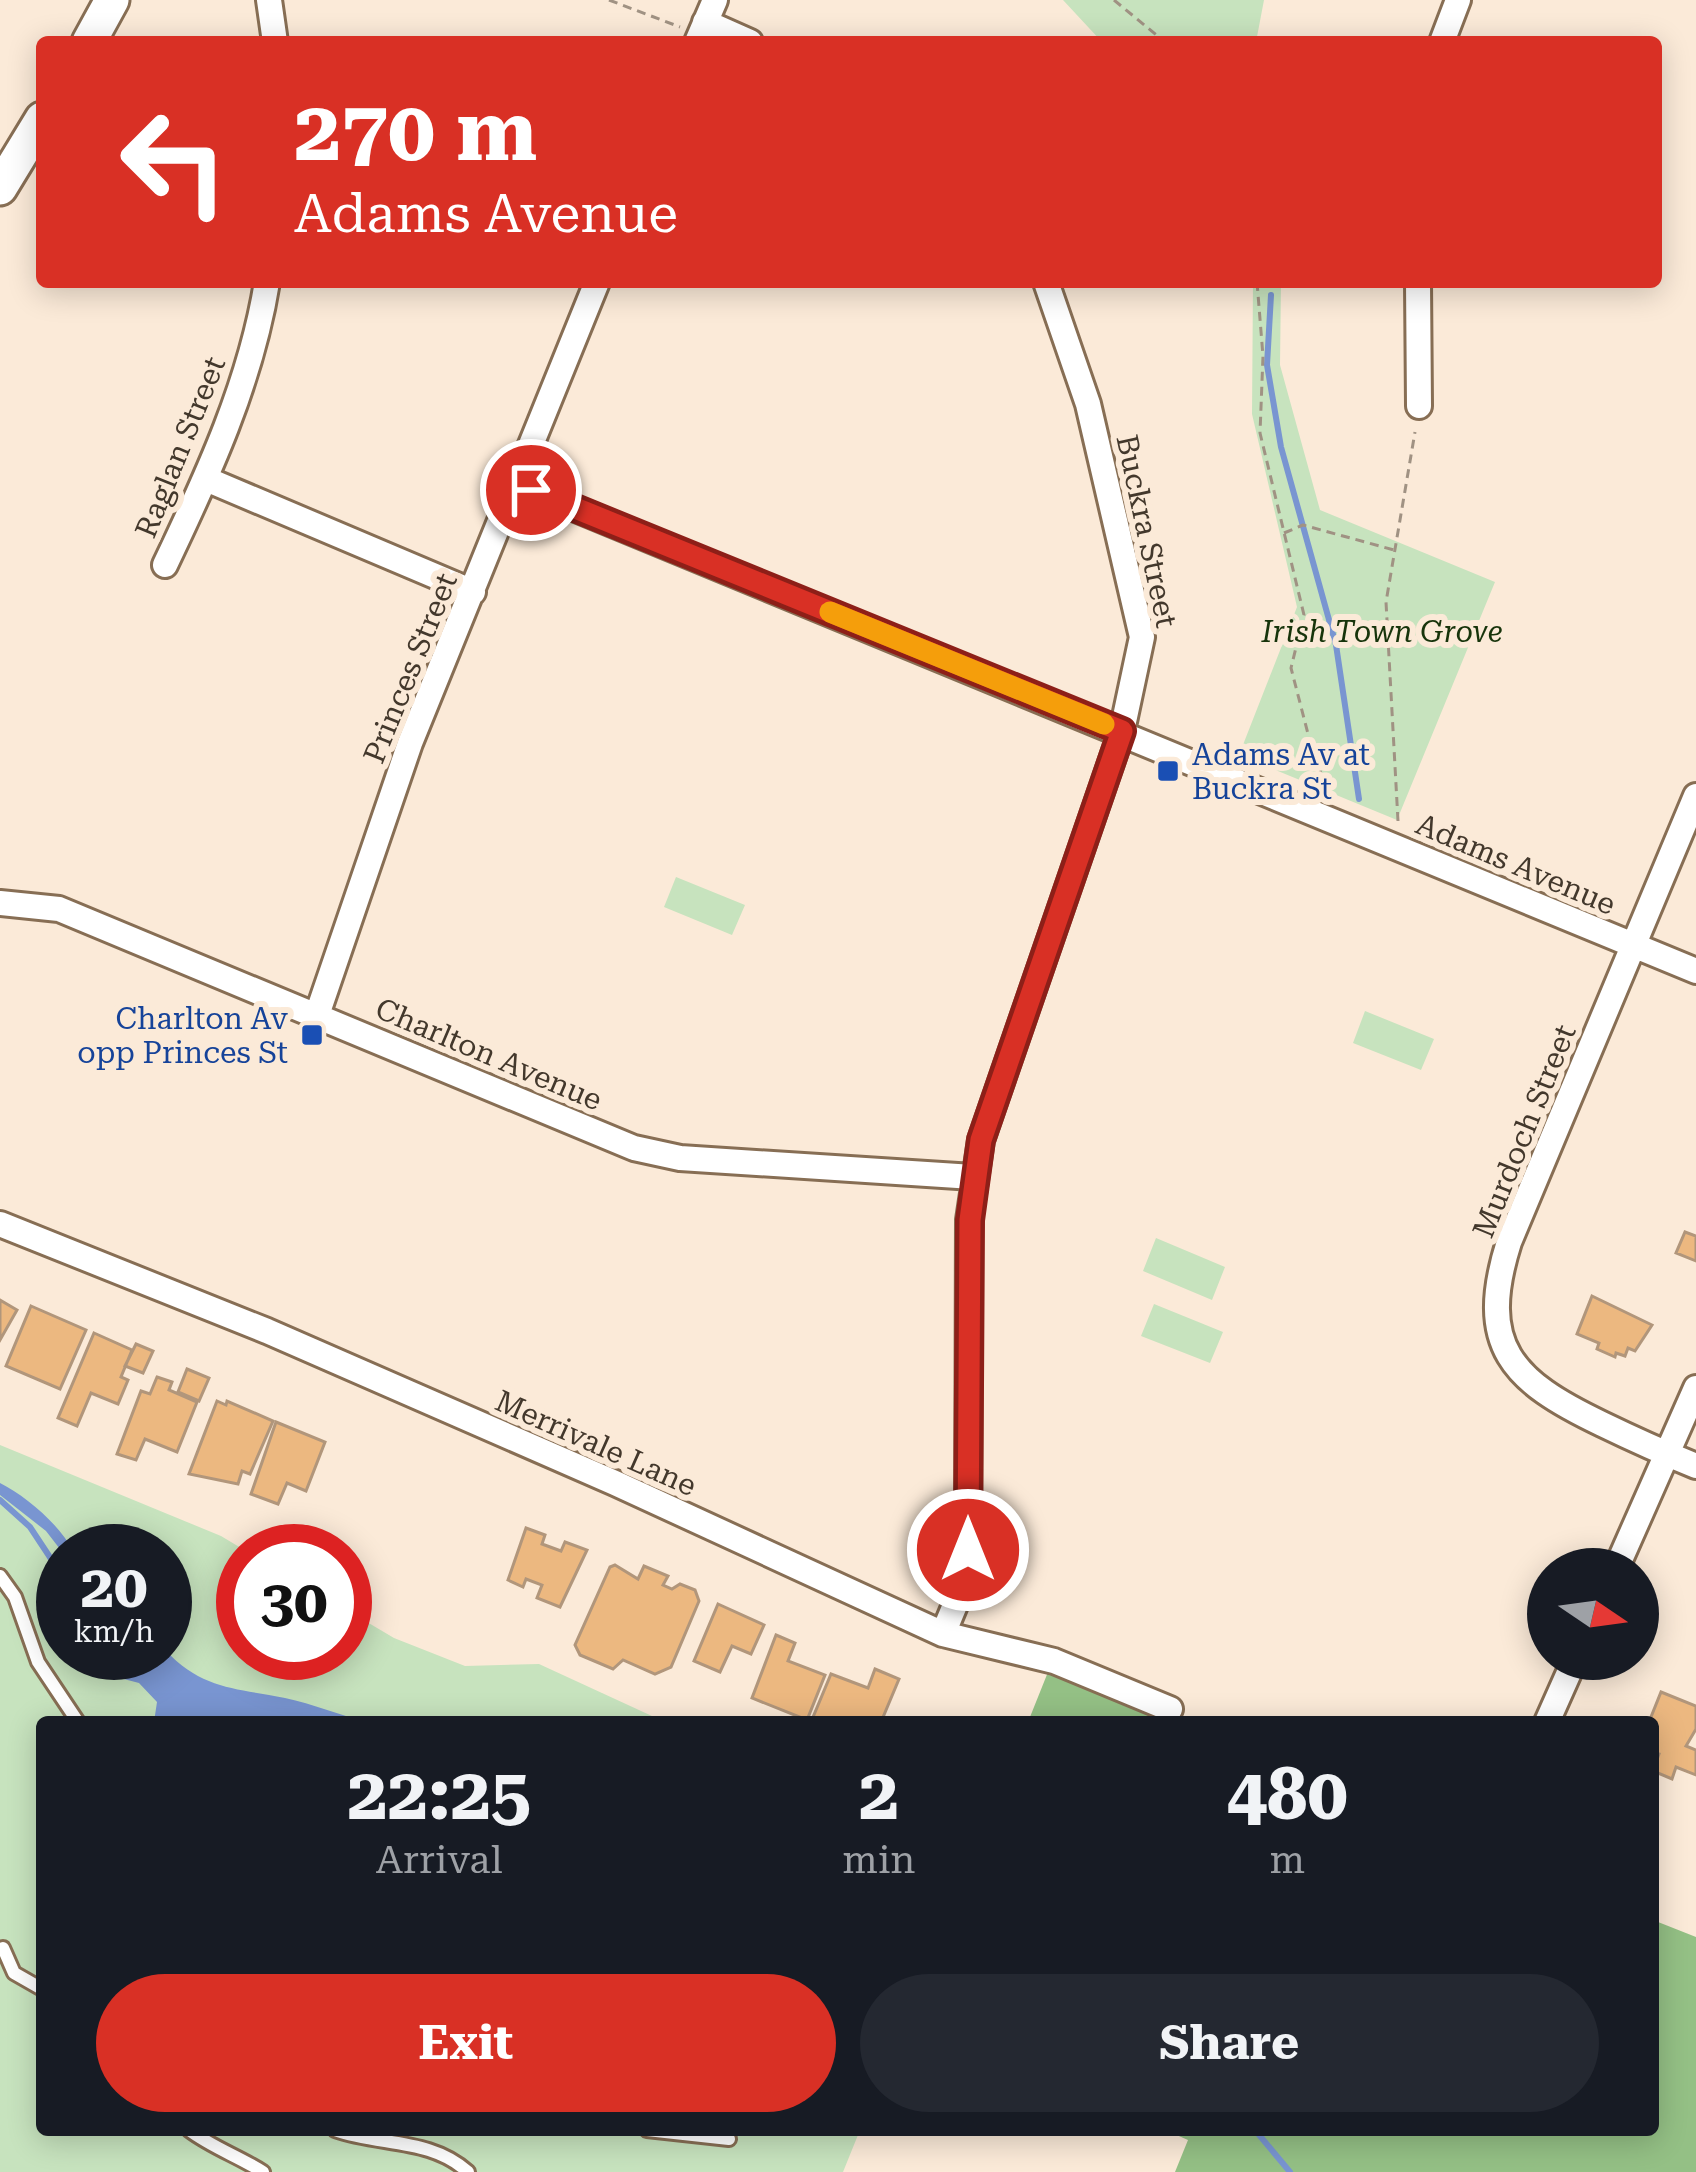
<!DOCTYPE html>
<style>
:root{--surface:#171b24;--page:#242831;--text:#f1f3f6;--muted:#9ea1a6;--accent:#d93025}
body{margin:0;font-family:"Roboto Serif",serif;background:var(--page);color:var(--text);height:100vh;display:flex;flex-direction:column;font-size:45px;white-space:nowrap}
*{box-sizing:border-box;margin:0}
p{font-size:39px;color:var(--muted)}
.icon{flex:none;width:66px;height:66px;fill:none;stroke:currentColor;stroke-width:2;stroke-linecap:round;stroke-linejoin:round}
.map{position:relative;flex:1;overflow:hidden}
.side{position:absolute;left:36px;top:1716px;width:1623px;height:420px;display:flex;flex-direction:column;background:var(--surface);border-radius:12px;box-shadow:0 6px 30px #0003}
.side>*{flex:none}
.banner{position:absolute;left:36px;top:36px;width:1626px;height:252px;border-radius:12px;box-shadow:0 6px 30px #0003;background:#d93025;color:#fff;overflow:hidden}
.needle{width:78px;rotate:103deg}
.buttons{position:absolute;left:1527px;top:1548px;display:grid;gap:24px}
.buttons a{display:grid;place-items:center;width:132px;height:132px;border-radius:50%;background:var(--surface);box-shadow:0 6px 30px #0003;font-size:60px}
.speed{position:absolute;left:36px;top:1524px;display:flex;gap:24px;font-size:60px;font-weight:700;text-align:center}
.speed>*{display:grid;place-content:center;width:156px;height:156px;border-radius:50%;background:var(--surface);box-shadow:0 6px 30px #0003;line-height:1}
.speed small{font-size:30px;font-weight:400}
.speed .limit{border:18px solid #d22;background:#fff;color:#111}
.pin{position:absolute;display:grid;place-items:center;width:102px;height:102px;color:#fff;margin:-51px;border:6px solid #fff;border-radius:50%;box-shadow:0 3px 12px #0007}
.me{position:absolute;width:132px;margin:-66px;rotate:0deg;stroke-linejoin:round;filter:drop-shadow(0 0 9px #0008)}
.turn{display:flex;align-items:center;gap:42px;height:252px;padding:0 60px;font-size:54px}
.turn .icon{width:156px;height:156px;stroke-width:2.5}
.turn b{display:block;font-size:84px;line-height:102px}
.eta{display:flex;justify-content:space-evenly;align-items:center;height:204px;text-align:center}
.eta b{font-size:72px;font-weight:700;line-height:84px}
.cta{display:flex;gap:24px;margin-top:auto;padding:24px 60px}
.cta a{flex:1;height:138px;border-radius:72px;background:var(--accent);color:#fff;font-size:48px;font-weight:700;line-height:138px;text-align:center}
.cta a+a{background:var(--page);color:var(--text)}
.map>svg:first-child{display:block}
.green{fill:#c7e3be;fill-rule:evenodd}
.forest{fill:#94c085}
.water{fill:#7995d1}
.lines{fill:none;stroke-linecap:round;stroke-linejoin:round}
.stream{stroke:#7995d1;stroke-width:6}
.building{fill:#ecb880;stroke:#b1967b;stroke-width:3}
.lane-casing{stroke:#876e54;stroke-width:18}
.street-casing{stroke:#876e54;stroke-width:30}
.secondary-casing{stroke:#876e54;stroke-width:39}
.path{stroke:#a09283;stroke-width:3;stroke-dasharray:9 6;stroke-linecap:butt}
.lane{stroke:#fff;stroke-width:12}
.street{stroke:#fff;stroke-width:24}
.secondary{stroke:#fff;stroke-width:33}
.route-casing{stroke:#8d1f18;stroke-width:30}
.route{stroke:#d93025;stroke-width:21}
.slow{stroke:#f59e0b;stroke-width:21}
.transit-dot{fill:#1a4fb4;stroke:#fbead8;stroke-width:4.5}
.labels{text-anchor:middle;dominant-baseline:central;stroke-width:12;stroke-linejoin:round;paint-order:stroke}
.street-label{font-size:30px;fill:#43382c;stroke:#fbead8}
.park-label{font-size:30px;font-style:italic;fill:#17340b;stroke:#fbead8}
.transit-label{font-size:30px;fill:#164399;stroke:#fbead8;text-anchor:start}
</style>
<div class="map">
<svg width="1696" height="2172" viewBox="0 0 1696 2172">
<rect width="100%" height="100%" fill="#fbead8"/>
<!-- green -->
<path class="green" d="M1063,0H1264L1256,42H1102Z
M1253,282H1281L1280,365L1320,510L1495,582L1397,820L1239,755L1297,607L1252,414Z
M676,877L745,905L732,935L664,907Z
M1365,1011L1434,1039L1421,1070L1353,1043Z
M1156,1238L1225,1267L1212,1300L1143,1271Z
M1154,1304L1223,1332L1210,1363L1141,1336Z
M0,1445L221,1536L246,1551H243V1653H345V1609L394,1638L465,1666L539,1664L665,1722H42V2130H860L843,2172H0ZM63,1551H165V1653H63Z"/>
<!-- forest -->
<path class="forest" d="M1048,1672L1177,1722H1028Z
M1653,1920L1696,1937V2172H1175L1188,2140L1165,2130H1653Z"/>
<!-- water -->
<path class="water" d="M0,1483C26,1496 60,1525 73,1551L63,1553L46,1531L0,1495Z
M165,1650C203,1690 236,1688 285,1698C313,1704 340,1715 367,1722H154L157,1702L139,1683L120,1678L112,1653Z"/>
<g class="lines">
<!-- stream -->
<path class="stream" d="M1271,295L1267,365L1281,447L1336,645L1359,799
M0,1500L30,1527L63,1577
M1255,2130L1290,2172"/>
</g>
<!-- building -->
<path class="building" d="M1685,1232L1696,1236V1261L1676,1253Z
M1592,1296L1652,1325L1635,1351L1628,1348L1625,1356L1616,1353L1615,1357L1597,1349L1599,1343L1577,1334Z
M0,1300L17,1310L0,1340Z
M31,1306L86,1330L60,1389L6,1366Z
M94,1333L132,1350L121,1377L128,1380L118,1404L91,1393L77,1426L58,1418Z
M136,1344L153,1351L143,1373L125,1366Z
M187,1369L209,1378L199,1401L178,1392Z
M157,1377L172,1382L169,1390L197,1402L177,1452L145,1439L136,1460L117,1454L141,1391L150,1394Z
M217,1401L226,1405L227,1401L273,1421L250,1474L242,1471L238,1484L189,1474Z
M276,1422L325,1442L306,1491L287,1483L278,1504L251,1494Z
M526,1528L545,1535L542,1544L561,1551L565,1542L587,1550L560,1607L537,1598L542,1585L526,1579L523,1587L508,1580Z
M615,1565L638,1579L644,1566L668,1576L663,1585L672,1589L680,1584L695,1590L699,1601L671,1667L655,1674L623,1660L613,1669L580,1655L575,1645L610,1567Z
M718,1604L764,1625L751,1654L732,1646L720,1672L694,1661Z
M776,1635L795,1643L788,1661L825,1675L807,1720L752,1698Z
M875,1669L899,1679L881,1722H811L831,1674L868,1688Z
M1661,1692L1696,1706V1729L1686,1746L1696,1750V1775L1676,1767L1672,1779L1653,1771L1659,1754L1653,1752V1722H1649Z"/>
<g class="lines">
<defs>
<path id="lane" d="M0,1576L15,1597L38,1662L78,1722
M3,1948L14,1973L42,1989
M189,2130C213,2148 238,2156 263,2172
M335,2130C380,2146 431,2138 468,2172
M647,2130L729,2139"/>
<path id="street" d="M269,0L275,42
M705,22L750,42
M697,42L715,0
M1442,42L1458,0
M1418,282L1419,406
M206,479L473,592
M513,483L1696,971
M165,565C208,475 251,382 267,282
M1696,796L1509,1242C1476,1346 1512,1381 1602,1424C1633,1439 1664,1453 1696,1466
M0,903L59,909L634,1148L680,1158L973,1177
M317,1015L410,743L597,282
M0,1224L267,1331L615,1483L943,1634L1054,1661L1170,1709
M1616,1569L1696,1388
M943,1634L955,1605L968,1550L969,1220L981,1140L1122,731L1142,637L1088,404L1046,282
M1547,1722L1575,1659"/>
<path id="secondary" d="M89,42L112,0
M0,188L42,119"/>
</defs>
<!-- lane casing -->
<use href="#lane" class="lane-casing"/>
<!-- street casing -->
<use href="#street" class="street-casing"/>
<!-- secondary casing -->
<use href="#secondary" class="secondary-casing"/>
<!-- path -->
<path class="path" d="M609,0L680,27
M1114,0L1165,42
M1257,282L1263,356L1260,433L1304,615L1291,668L1314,757L1330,795
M1284,533L1303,525L1394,550
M1398,821L1386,602L1415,432"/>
<!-- lane -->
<use href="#lane" class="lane"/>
<!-- street -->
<use href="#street" class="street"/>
<!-- secondary -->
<use href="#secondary" class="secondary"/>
</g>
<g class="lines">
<defs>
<path id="route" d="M531,490L1122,731L981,1140L970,1220L968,1550"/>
</defs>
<!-- route casing -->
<use href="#route" class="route-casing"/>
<!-- route -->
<use href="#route" class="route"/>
<!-- slow -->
<path class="slow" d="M830,612L1104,724"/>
</g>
<!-- markers -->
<g class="transit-dot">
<rect x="1156" y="759" width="24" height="24" rx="6"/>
<rect x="300" y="1023" width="24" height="24" rx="6"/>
</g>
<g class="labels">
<!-- street labels -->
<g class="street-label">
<text transform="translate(180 447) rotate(-68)">Raglan Street</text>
<text transform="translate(1147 531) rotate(78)">Buckra Street</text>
<text transform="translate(410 668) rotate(-68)">Princes Street</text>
<text transform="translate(1516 864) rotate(23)">Adams Avenue</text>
<text transform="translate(489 1054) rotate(23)">Charlton Avenue</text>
<text transform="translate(1524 1131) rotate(-68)">Murdoch Street</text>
<text transform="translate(596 1443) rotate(24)">Merrivale Lane</text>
</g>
<!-- park labels -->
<g class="park-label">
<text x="1382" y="631">Irish Town Grove</text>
</g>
<!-- transit labels -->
<g class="transit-label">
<text x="1192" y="754">Adams Av at<tspan x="1192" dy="34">Buckra St</tspan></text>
<text x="288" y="1018" text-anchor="end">Charlton Av<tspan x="288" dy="34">opp Princes St</tspan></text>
</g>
</g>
</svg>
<div class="buttons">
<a><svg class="needle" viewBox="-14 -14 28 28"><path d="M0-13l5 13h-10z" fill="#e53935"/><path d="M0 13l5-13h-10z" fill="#9ea1a6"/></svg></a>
</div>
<div class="speed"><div>20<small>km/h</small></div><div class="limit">30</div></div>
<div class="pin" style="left:531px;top:490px;background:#d93025"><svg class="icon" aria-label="arrive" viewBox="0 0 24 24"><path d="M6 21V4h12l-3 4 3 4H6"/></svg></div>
<svg class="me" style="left:968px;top:1550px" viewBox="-20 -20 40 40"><circle r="17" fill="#d93025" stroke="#fff" stroke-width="3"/><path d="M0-11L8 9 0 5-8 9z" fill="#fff"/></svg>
<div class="banner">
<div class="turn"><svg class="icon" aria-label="left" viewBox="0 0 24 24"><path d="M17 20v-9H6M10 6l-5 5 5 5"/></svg><div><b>270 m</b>Adams Avenue</div></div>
</div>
<section class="side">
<div class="eta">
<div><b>22:25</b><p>Arrival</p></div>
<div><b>2</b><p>min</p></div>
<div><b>480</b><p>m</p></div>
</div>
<div class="cta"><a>Exit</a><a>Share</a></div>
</section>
</div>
